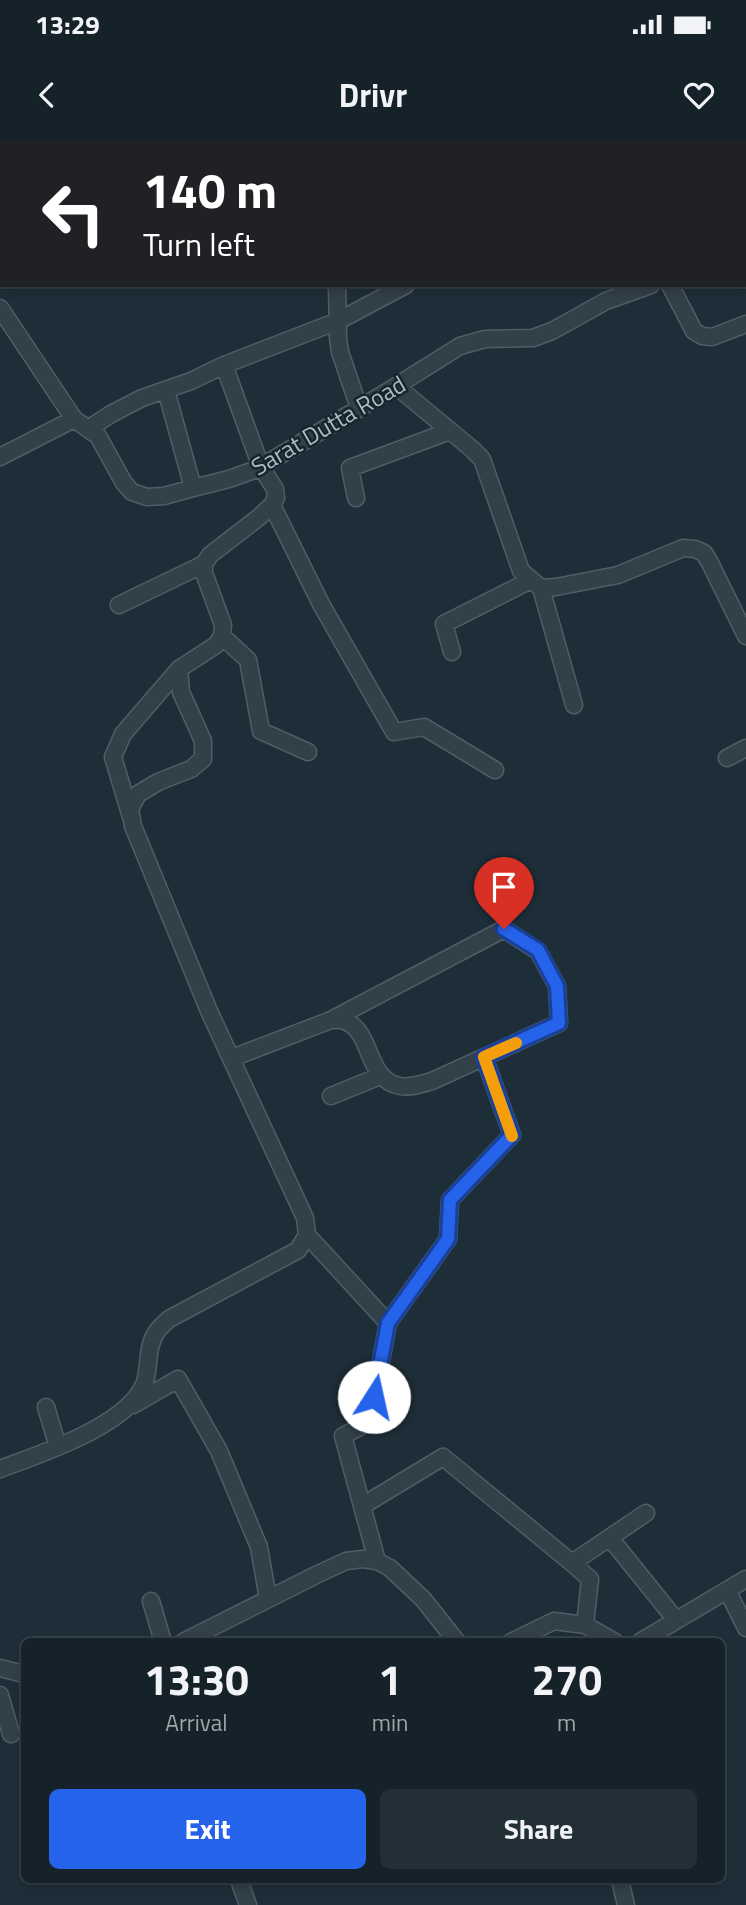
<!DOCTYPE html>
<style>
:root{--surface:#16222a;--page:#232f36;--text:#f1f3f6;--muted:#9ea4a8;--line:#353f47;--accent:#2563eb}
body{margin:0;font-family:"Titillium Web",sans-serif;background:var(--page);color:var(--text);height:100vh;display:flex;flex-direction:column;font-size:26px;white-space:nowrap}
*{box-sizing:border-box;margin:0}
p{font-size:23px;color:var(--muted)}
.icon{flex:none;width:38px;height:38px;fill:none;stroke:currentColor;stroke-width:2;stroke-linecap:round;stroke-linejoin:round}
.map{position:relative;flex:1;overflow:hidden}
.sheet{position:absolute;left:21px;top:1498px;width:704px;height:245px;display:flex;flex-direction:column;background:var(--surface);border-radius:10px;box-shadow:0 4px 10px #0003,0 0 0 2px var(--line)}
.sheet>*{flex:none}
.top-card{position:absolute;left:0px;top:0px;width:747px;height:147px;box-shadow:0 4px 10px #0003,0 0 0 2px var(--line);background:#202124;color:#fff;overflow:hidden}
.pin{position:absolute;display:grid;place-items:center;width:60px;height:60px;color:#fff;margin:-72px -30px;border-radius:50% 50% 50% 0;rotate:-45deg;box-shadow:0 0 7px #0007}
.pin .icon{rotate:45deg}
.me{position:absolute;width:77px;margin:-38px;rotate:10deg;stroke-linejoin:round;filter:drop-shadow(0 0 5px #0008)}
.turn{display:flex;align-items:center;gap:24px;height:147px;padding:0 28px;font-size:32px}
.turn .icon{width:91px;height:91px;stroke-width:2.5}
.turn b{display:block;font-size:49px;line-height:60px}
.eta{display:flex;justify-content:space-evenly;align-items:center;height:119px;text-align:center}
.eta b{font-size:42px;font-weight:700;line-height:49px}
.cta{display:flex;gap:14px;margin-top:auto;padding:14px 28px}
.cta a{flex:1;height:80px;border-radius:10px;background:var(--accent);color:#fff;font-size:28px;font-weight:700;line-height:80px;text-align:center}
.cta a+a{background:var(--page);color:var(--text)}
.status{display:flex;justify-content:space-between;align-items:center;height:49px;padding:0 35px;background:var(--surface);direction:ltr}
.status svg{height:19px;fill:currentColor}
header{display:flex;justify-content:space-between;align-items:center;height:91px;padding:0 28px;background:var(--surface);font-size:32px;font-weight:700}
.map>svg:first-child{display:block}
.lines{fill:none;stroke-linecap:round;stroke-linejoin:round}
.minor-casing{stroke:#4f5e66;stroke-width:19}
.minor{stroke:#324048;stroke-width:16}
.route-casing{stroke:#184099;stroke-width:18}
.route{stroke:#2563eb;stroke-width:12}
.slow{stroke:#f59e0b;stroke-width:12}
.labels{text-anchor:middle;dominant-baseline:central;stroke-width:5;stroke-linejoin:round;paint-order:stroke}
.street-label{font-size:24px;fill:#abbbc5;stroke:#17242c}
</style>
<div class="status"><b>13:29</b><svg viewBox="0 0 49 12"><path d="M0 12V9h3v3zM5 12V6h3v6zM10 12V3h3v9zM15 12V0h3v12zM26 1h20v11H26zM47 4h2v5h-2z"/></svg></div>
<header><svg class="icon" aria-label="back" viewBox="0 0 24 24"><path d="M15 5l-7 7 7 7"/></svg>Drivr<svg class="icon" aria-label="heart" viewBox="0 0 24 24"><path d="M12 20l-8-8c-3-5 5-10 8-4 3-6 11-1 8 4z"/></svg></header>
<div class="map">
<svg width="746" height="1765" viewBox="0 0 746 1765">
<rect width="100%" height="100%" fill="#1e2e38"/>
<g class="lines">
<defs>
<path id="minor" d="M289,0L290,2
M651,2L654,0
M746,109V108
M337,145L338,198L340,212L359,268
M670,145L694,191L702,196L712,197L746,184
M0,168L74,279L98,296L124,343L132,352L147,357L164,356L193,348L229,339L257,329L385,253L460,206L485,199L533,198L552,191L606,161L651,145
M396,246L472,309L482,319L521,431L541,448L556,447L618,435L683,408L695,409L704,413L710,423L746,496
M166,250L193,348
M88,289L111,274L142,258L191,241L224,225L338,181L406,145
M0,317L74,279
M356,358L350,328L450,291
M272,365L321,464L394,592L424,587L495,630
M541,448L574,565
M119,465L204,424
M222,496L248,520L261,591L308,612
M452,512L444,484L531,440
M727,618L746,608
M131,677L113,617L123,594L179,529
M232,918L331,880C336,880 342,879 347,882C373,894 366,940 400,946C411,948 422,944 432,941L559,883L557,846L538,811L504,789L331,880
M331,956L380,936
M307,1095L388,1183L370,1281
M388,1183L448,1099L450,1060L512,995L484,917
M133,1265L178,1239L219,1311L259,1407L268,1459
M46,1267L58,1307
M0,1329C40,1314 130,1285 145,1242C150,1225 146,1205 158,1190C161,1186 166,1182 169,1179L298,1110L307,1095L305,1078L209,871L133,686L130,669L138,654L158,642L191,629L203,619V601L181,552L179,529L216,505L222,496L223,485L204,433V424L210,415L258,378L272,365L276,358L275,349L261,327L224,225
M362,1366L443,1317L572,1423L646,1373
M610,1398L676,1480
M377,1421L343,1296L398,1266
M572,1423L590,1439L585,1485
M727,1450L746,1488
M151,1461L163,1502
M183,1502L318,1434L346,1421L363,1419L377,1421L390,1428L423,1459L457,1502
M511,1502L554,1481L585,1485L615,1502
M640,1502L746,1439
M0,1528L24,1534
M0,1555L11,1594
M239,1740L248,1765
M620,1740L626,1765"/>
</defs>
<!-- minor casing -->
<use href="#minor" class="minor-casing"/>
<!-- minor -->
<use href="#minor" class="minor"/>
</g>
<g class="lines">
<defs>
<path id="route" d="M374,1257L388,1183L448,1099L450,1060L512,995L484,917L559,883L557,846L538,810L504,789"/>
</defs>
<!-- route casing -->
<use href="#route" class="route-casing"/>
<!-- route -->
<use href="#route" class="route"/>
<!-- slow -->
<path class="slow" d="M512,996L484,917L516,903"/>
</g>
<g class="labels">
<!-- street labels -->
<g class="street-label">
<text transform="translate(328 285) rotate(-30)">Sarat Dutta Road</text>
</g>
</g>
</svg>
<div class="pin" style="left:504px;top:789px;background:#d93025"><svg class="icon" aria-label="arrive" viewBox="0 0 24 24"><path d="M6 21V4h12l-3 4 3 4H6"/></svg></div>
<svg class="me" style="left:374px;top:1257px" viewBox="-20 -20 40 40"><circle r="19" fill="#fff"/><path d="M0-13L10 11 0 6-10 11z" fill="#2563eb"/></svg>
<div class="top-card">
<div class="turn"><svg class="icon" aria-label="left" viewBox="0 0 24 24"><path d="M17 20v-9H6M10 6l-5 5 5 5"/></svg><div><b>140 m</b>Turn left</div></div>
</div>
<section class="sheet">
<div class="eta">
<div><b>13:30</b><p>Arrival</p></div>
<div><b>1</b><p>min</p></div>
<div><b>270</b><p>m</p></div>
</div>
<div class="cta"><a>Exit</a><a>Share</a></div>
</section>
</div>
